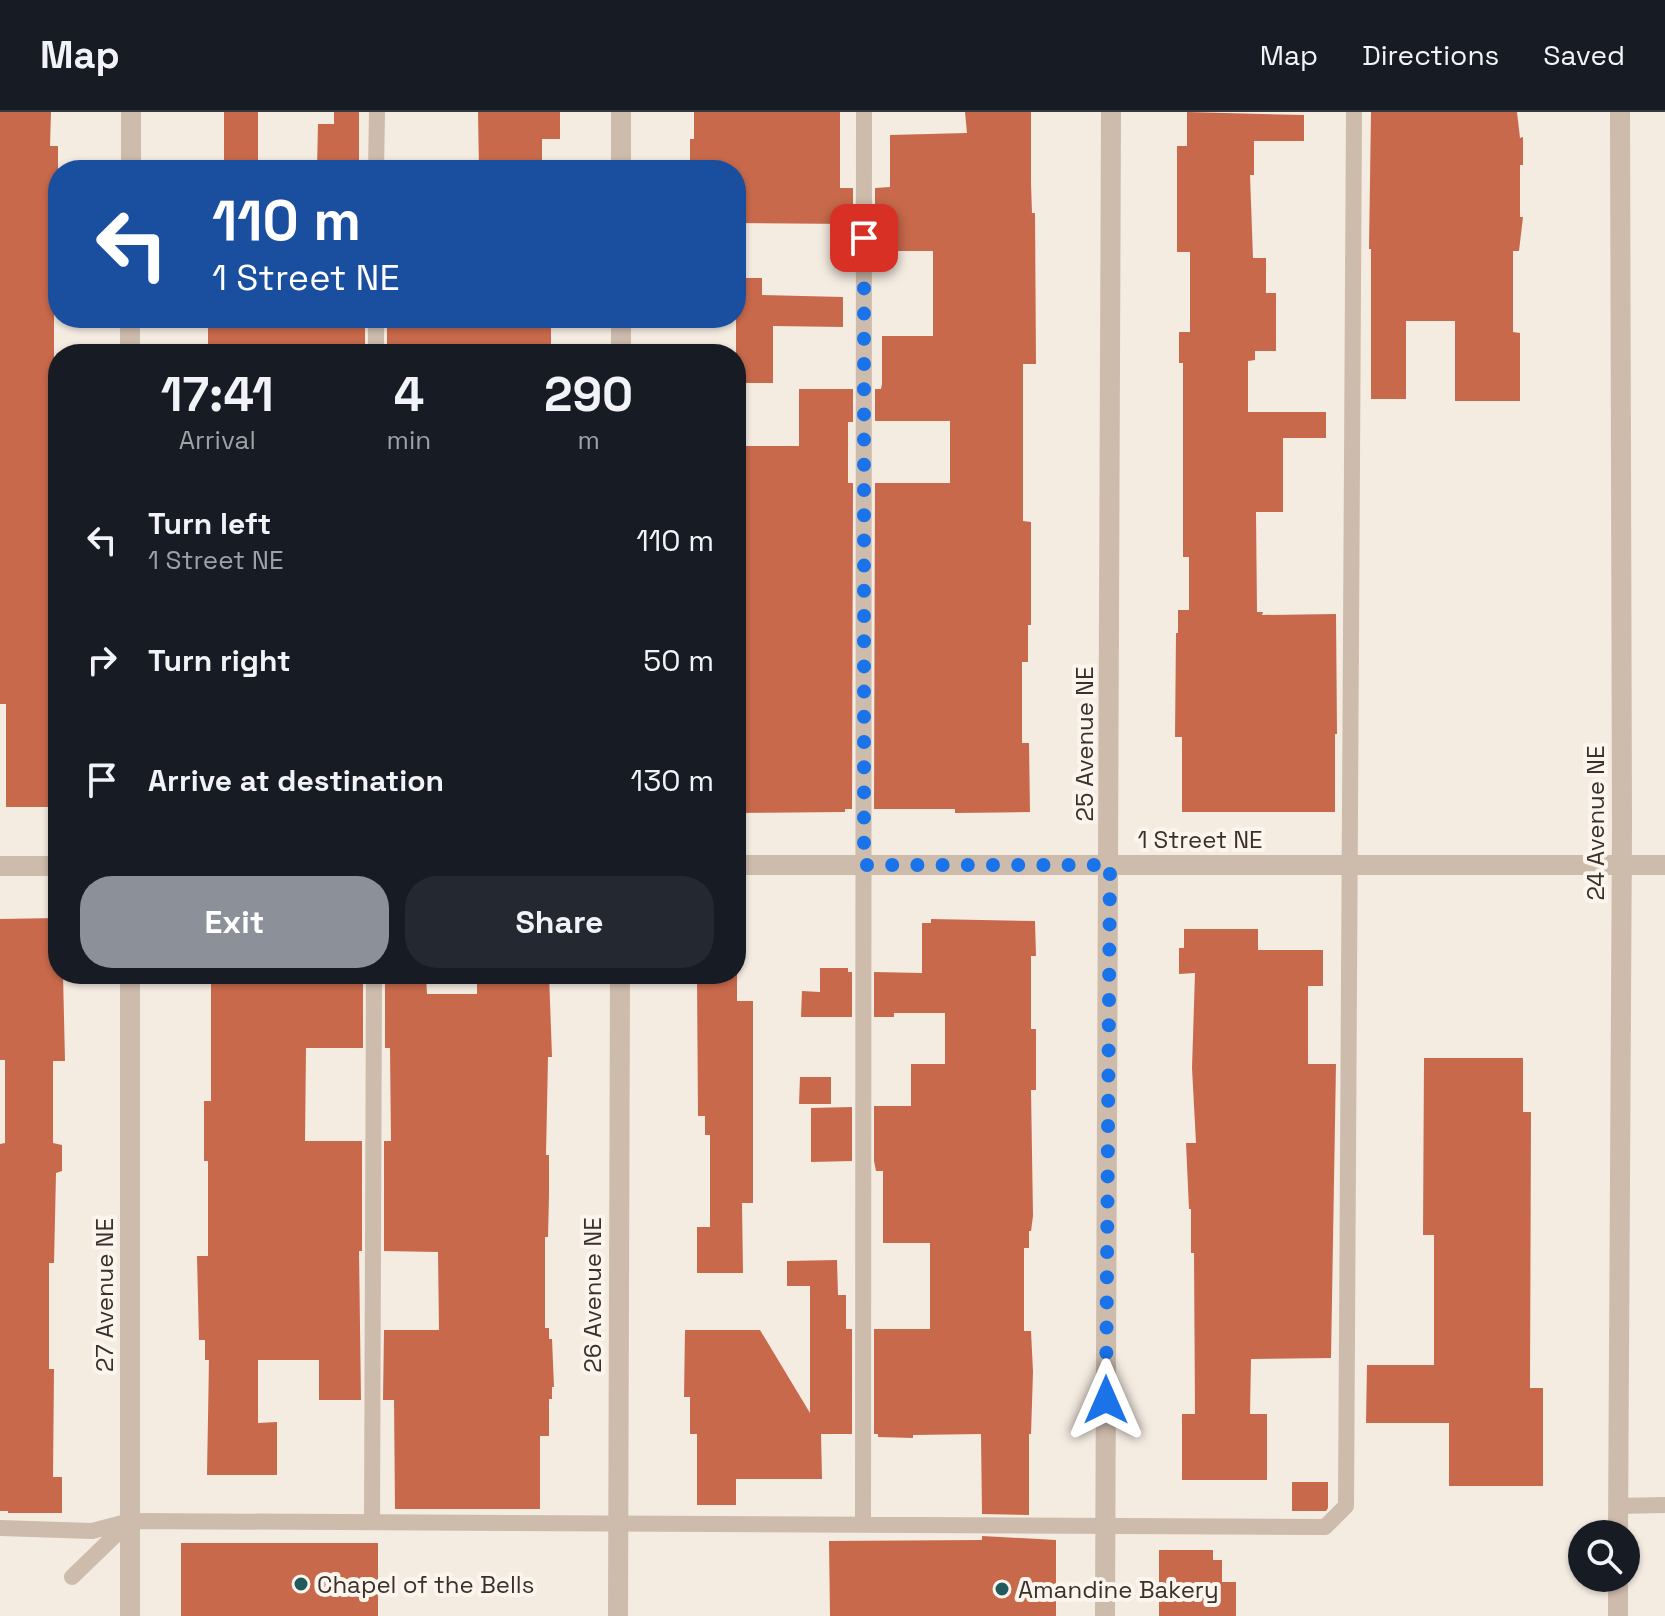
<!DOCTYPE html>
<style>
:root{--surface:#171b24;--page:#242831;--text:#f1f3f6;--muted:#9ea1a6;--line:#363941;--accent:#8c9099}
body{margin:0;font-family:"Space Grotesk",sans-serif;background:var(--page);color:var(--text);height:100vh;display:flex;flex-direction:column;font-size:30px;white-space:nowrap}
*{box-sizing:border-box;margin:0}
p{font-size:26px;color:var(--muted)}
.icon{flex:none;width:44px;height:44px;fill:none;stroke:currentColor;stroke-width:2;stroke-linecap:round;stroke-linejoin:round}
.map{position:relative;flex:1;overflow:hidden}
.sheet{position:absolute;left:48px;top:232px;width:698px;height:640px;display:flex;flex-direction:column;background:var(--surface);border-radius:32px;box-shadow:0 2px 6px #0004}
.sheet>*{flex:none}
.hud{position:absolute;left:48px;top:48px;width:698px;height:168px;border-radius:32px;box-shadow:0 2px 6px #0004;background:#1a4fa0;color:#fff;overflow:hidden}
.tools{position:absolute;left:1568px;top:1408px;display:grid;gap:16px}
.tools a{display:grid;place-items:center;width:72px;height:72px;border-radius:50%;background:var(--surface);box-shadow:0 2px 6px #0004;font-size:40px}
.pin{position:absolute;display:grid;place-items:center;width:68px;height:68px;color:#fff;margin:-34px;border-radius:16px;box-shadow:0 4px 12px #0006}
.me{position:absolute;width:88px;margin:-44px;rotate:0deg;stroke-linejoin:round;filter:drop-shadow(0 0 6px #0008)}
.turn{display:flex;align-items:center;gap:28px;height:168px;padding:0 32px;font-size:36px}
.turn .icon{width:104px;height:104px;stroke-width:2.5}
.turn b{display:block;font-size:56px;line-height:68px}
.eta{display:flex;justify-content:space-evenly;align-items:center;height:136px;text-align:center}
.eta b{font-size:48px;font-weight:700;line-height:56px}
.cta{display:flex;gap:16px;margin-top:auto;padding:16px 32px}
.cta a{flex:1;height:92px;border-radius:32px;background:var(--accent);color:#fff;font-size:32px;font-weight:700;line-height:92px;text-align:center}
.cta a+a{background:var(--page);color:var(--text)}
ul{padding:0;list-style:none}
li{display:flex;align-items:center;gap:24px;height:120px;padding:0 32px}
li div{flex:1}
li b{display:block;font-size:30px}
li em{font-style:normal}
header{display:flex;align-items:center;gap:48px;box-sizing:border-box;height:112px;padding:0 40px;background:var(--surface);border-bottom:2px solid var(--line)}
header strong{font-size:38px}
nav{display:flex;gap:44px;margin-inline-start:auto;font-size:28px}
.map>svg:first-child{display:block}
.building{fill:#c8694b}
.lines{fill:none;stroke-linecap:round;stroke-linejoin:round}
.service{stroke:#cdbbac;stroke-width:16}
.minor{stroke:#cdbbac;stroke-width:20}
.route{stroke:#1a73e8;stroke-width:14;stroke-dasharray:0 25.2}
.poi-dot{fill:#1f5a5e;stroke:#fbf5ee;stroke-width:3}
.labels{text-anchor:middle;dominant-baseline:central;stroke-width:8;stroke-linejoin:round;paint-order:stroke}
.street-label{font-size:24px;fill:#3b302b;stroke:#fbf5ee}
.poi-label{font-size:24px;fill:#3b302b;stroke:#fbf5ee;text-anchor:start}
</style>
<header>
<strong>Map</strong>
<nav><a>Map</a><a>Directions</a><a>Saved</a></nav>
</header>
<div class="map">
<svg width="1665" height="1504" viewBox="0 0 1665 1504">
<rect width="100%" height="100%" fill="#f4ebe1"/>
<!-- building -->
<path class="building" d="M0,0H51L50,34H58V164H54V260L58,539V548H52L50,695H6V592H0Z
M224,0H258V58H224Z
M334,0H359V58H317L318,12H334Z
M478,0H560V27H542V58H479Z
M694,0H840V76H853V112L736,111V58H690V27H694Z
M965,0H1031V72L1032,101H1035L1036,252H1023V409L1031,410V513H1028V550H1022V631H1029L1030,700L955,701V697H874L875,371H950V309H875V277H881L882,272V224H933V139H879V112H875V76L890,75V23L967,21Z
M1187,0L1304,3V29H1254V63H1250L1253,146H1266V181H1276V239H1255V248L1248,249V300H1326V326H1283V400H1256L1257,500H1263L1262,503L1336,502L1337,622H1335V700H1182V625H1175L1176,521H1178V498H1189V445H1183V251H1179V220H1190V140H1177V34H1187Z
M1371,0H1517L1520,26L1523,25V53H1520V105H1523L1519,139H1513V220L1520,221V289H1455V209H1406V287H1371V137H1369Z
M736,166H762V183L843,185V215L773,214V271H736Z
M208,206H365V242H208Z
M387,206H551V237H548V242H387Z
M799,277H853V310H848V371H853L852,697H845V700L736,701V334H799Z
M58,806V862H63L65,949H53V1031L62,1033V1059L56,1061L54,1151H49V1257H54L53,1365H62V1401H8V1399H0V1032L5,1031V948H0V807Z
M931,807L1035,809L1036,844H1031V917H1036V978H1031L1033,1104L1031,1119H1029V1136H1024V1219H1031L1033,1260L1031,1322H1029V1403L982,1402L981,1322L913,1323V1326L878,1325V1322H874V1217H930V1131H883V1059H876L874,1049V994H911V952H945V901H894V905H874V860L922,861V811H931Z
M1184,817H1258V838H1323V874H1308V952H1336L1331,1246L1251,1247L1250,1302H1267V1368H1182V1302H1195L1194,1141H1191V1097H1189L1186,1031H1196L1192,956L1195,861L1179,862V836H1184Z
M820,856H848V860H852V905H801L802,879L820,880Z
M211,862H363V936H306L305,1029H362V1139H359L361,1288H319V1248H258V1311L277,1310V1363H207L209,1248H205V1228H199L197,1144H208V1049H204V989H211Z
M385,862H426L427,882H477V862H549L552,945H548L546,1043H549V1084L548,1125H545V1216H549V1227H552L554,1275H552V1287H549V1324H540V1397H395L394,1288H383L384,1218H439L438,1140L384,1139V1029H391L390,936H385Z
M697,862H737V889H753V1091H742L743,1161H697V1115H710V1023H705V1004H698Z
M1424,946H1523V1000H1531L1530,1276H1543V1374H1449V1311H1366L1367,1253H1434V1123H1423Z
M800,965H831V992H799Z
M852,995V1049L811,1050V996Z
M837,1148L838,1183H846V1217H852V1322H821L822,1367H736V1393H697V1322H690V1285H684L685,1218H760L810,1301V1174H787V1149Z
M1292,1370H1328V1396L1326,1399H1292Z
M982,1424L1056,1428V1504H830L829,1429L982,1428Z
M181,1431H378V1504H181Z
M1159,1438H1213V1448H1222V1470H1236V1504H1159Z"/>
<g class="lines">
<!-- service -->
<path class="service" d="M376,58L377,0
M376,242V206
M1618,1394L1665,1393
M372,1409L374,862
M863,1412L864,0
M0,1416L92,1419L130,1409L1325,1415L1346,1394L1354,0
M72,1465L129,1410"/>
<!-- minor -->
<path class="minor" d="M131,58V0
M621,58V0
M130,242V206
M621,242V206
M736,753H1665
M0,754H58
M130,862V1504
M1618,1422L1622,714L1620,0
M1618,1466V1504
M618,1504L620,862
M1105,1504L1111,0"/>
</g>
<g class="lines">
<!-- route -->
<path class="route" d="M864,126V753H1110L1106,1288"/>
</g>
<!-- markers -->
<g class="poi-dot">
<circle cx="301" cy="1472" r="8"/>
<circle cx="1002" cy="1477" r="8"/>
</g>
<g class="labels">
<!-- street labels -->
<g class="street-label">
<text transform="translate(1084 632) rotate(-90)">25 Avenue NE</text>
<text transform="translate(1595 711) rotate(-90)">24 Avenue NE</text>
<text x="1200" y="727">1 Street NE</text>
<text transform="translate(104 1183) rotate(-90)">27 Avenue NE</text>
<text transform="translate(592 1183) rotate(-90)">26 Avenue NE</text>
</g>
<!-- poi labels -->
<g class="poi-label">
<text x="317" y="1472">Chapel of the Bells</text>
<text x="1018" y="1477">Amandine Bakery</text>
</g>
</g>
</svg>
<div class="tools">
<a><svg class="icon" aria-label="search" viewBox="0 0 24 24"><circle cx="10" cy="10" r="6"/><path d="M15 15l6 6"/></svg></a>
</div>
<div class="pin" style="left:864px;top:126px;background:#d93025"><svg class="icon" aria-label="arrive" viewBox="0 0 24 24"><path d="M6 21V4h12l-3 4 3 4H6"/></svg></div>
<svg class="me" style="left:1106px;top:1288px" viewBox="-20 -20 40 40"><path d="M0-17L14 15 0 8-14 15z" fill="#1a73e8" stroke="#fff" stroke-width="4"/></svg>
<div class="hud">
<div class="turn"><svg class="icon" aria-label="left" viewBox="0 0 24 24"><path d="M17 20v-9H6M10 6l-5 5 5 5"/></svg><div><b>110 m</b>1 Street NE</div></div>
</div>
<section class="sheet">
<div class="eta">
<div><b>17:41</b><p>Arrival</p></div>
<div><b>4</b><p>min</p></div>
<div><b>290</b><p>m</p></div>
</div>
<ul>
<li><svg class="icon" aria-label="left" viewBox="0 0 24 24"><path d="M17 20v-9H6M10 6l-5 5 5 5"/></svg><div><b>Turn left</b><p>1 Street NE</p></div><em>110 m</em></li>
<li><svg class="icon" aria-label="right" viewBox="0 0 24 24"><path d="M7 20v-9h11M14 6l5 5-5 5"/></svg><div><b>Turn right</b></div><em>50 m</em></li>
<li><svg class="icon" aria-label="arrive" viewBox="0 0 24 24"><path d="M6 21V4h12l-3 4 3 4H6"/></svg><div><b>Arrive at destination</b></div><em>130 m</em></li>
</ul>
<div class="cta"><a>Exit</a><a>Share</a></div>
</section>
</div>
